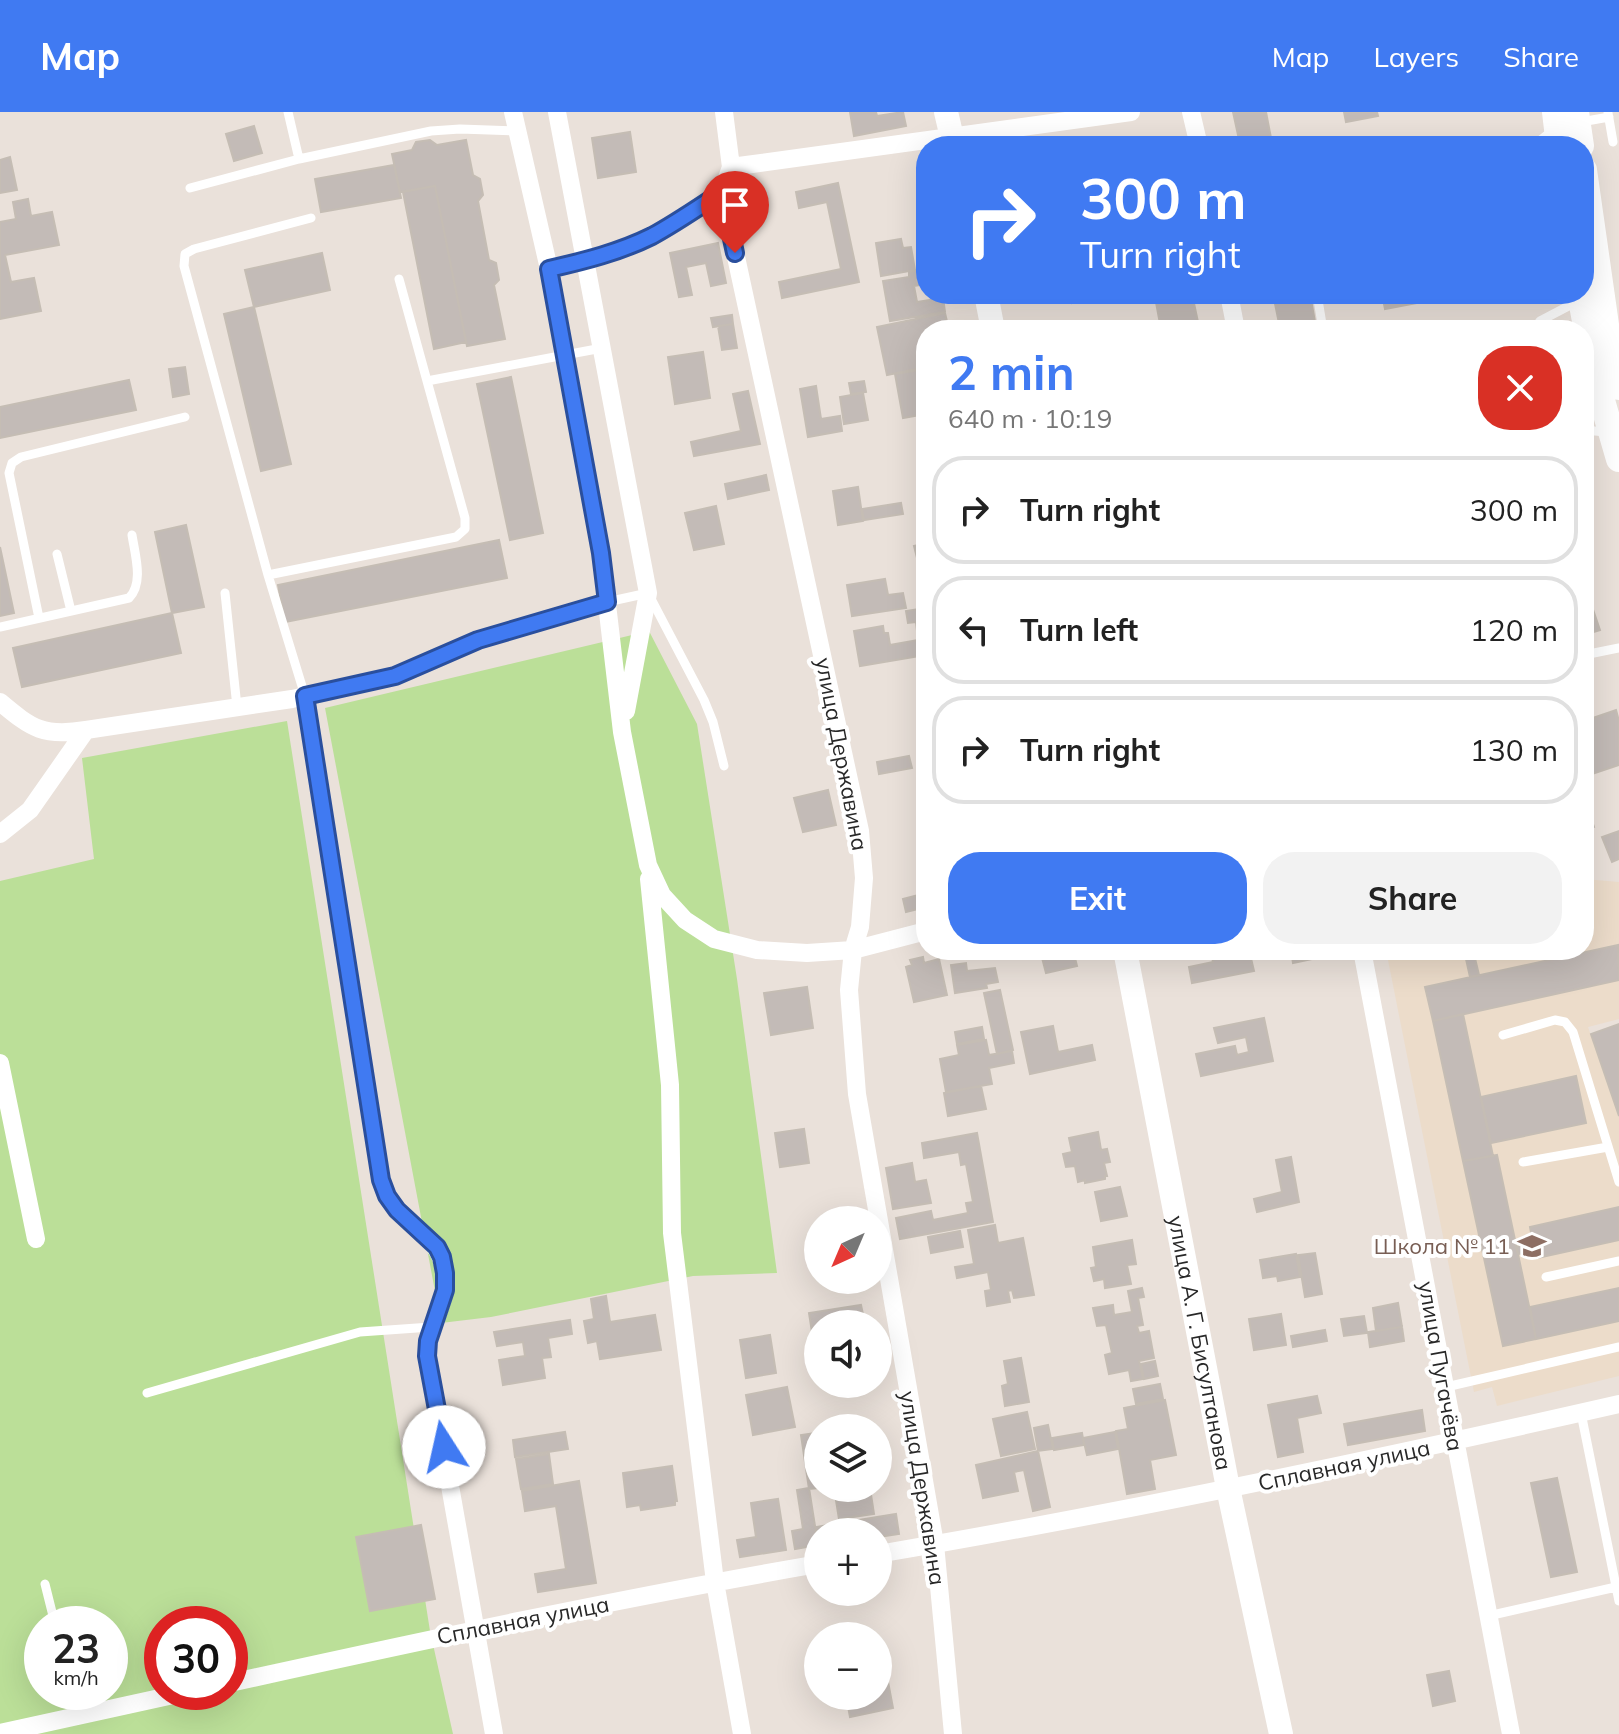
<!DOCTYPE html>
<meta charset="utf-8">
<style>
:root{--surface:#fff;--page:#f2f2f2;--text:#222;--muted:#767676;--line:#e0e0e0;--accent:#407af2}
body{margin:0;font-family:Mulish,sans-serif;background:var(--page);color:var(--text);height:100vh;display:flex;flex-direction:column;font-size:30px;white-space:nowrap}
*{box-sizing:border-box;margin:0}
p{font-size:26px;color:var(--muted)}
.icon{flex:none;width:44px;height:44px;fill:none;stroke:currentColor;stroke-width:2;stroke-linecap:round;stroke-linejoin:round}
.map{position:relative;flex:1;overflow:hidden}
.side{position:absolute;left:916px;top:208px;width:678px;height:640px;display:flex;flex-direction:column;background:var(--surface);border-radius:32px;box-shadow:0 8px 32px #0002}
.side>*{flex:none}
.banner{position:absolute;left:916px;top:24px;width:678px;height:168px;border-radius:32px;box-shadow:0 8px 32px #0002;background:#407af2;color:#fff;overflow:hidden}
.needle{width:52px;rotate:224deg}
.fabs{position:absolute;left:804px;top:1094px;display:grid;gap:16px}
.fabs a{display:grid;place-items:center;width:88px;height:88px;border-radius:50%;background:var(--surface);box-shadow:0 8px 32px #0002;font-size:40px}
.speed{position:absolute;left:24px;top:1494px;display:flex;gap:16px;font-size:40px;font-weight:700;text-align:center}
.speed>*{display:grid;place-content:center;width:104px;height:104px;border-radius:50%;background:var(--surface);box-shadow:0 8px 32px #0002;line-height:1}
.speed small{font-size:20px;font-weight:400}
.speed .limit{border:12px solid #d22;background:#fff;color:#111}
.pin{position:absolute;display:grid;place-items:center;width:68px;height:68px;color:#fff;margin:-82px -34px;border-radius:50% 50% 50% 0;rotate:-45deg;box-shadow:0 0 8px #0007}
.pin .icon{rotate:45deg}
.me{position:absolute;width:88px;margin:-44px;rotate:350deg;stroke-linejoin:round;filter:drop-shadow(0 0 6px #0008)}
.turn{display:flex;align-items:center;gap:28px;height:168px;padding:0 32px;font-size:36px}
.turn .icon{width:104px;height:104px;stroke-width:2.5}
.turn b{display:block;font-size:56px;line-height:68px}
.round{display:grid;place-items:center;flex:none;width:84px;height:84px;border-radius:32px;background:var(--page)}
.summary{display:flex;align-items:center;justify-content:space-between;height:136px;padding:0 32px}
h1{font-size:48px;font-weight:700;line-height:60px;color:var(--accent)}
.primary-button{display:flex;gap:16px;margin-top:auto;padding:16px 32px}
.primary-button a{flex:1;height:92px;border-radius:32px;background:var(--accent);color:#fff;font-size:32px;font-weight:700;line-height:92px;text-align:center}
.primary-button a+a{background:var(--page);color:var(--text)}
ul{padding:0;list-style:none}
li{display:flex;align-items:center;gap:24px;height:108px;margin:0 16px 12px;padding:0 16px;border:4px solid var(--line);border-radius:32px}
li div{flex:1}
li b{display:block;font-size:30px}
li em{font-style:normal}
header{display:flex;align-items:center;gap:48px;box-sizing:border-box;height:112px;padding:0 40px;background:var(--accent);color:#fff}
header strong{font-size:38px}
nav{display:flex;gap:44px;margin-inline-start:auto;font-size:28px}
.map>svg:first-child{display:block}
.education{fill:#ecdcca}
.green{fill:#bbdf98;fill-rule:evenodd}
.building{fill:#c3bbb7;stroke:#c5bdb4;stroke-width:2}
.lines{fill:none;stroke-linecap:round;stroke-linejoin:round}
.service{stroke:#fff;stroke-width:9}
.minor{stroke:#fff;stroke-width:18}
.tertiary{stroke:#fff;stroke-width:24}
.secondary{stroke:#fff;stroke-width:26}
.route-casing{stroke:#2a4f9d;stroke-width:20}
.route{stroke:#407af2;stroke-width:14}
.labels{text-anchor:middle;dominant-baseline:central;stroke-width:8;stroke-linejoin:round;paint-order:stroke}
.street-label{font-size:22px;fill:#282828;stroke:#fff}
.education-label{font-size:22px;fill:#785e54;stroke:#fff;text-anchor:end}
</style>
<header>
<strong>Map</strong>
<nav><a>Map</a><a>Layers</a><a>Share</a></nav>
</header>
<div class="map">
<svg width="1619" height="1622" viewBox="0 0 1619 1622">
<rect width="100%" height="100%" fill="#eae1da"/>
<!-- education -->
<path class="education" d="M1584,767L1619,770V907L1588,915L1619,1004V1264L1497,1294L1492,1275L1474,1280L1386,838H1584Z"/>
<!-- green -->
<path class="green" d="M649,519L697,612L737,867L777,1161L693,1164L491,1205L441,1211L325,596Z
M287,609L430,1519L453,1622H0V769L94,747L82,646ZM42,1512H110V1580H42ZM162,1512H230V1580H162Z"/>
<!-- building -->
<path class="building" d="M850,0H876L877,4L903,0L906,14L854,24Z
M1233,0H1266L1271,26L1240,32Z
M1344,0H1377L1378,4L1346,10Z
M254,14L262,41L234,49L226,22Z
M630,20L636,60L598,66L592,26Z
M430,28L437,33L466,28L473,63L480,67L483,83L478,89L489,148L496,151L499,168L494,173L505,227L467,234L435,74L400,80L392,42L412,38L416,30Z
M10,45L17,78L0,81V48Z
M394,53L401,86L321,100L315,67Z
M838,71L859,170L782,186L779,170L841,157L827,90L799,96L796,80Z
M435,74L466,230L434,237L403,80Z
M28,87L31,104L52,100L59,133L5,143L11,170L34,166L41,199L0,207V110L16,107L13,90Z
M901,127L903,136L911,135L915,158L881,164L876,131Z
M718,131L726,171L711,174L706,151L686,155L692,183L679,185L670,141Z
M322,141L330,178L254,195L245,158Z
M926,157V172L914,174L917,190L943,186L945,200L890,209L883,169L909,165V160Z
M1070,182H1104V185L1072,191Z
M1174,182H1192L1198,210L1161,217L1155,185Z
M1273,182H1310L1315,210L1280,216Z
M1382,182H1415L1417,191L1385,197Z
M254,195L291,352L261,359L224,202Z
M945,201L949,218H926V255L887,263L877,215Z
M732,203L733,212L713,215L711,206Z
M733,212L737,236L722,238L718,214Z
M703,240L710,286L675,292L668,245Z
M185,255L189,282L173,285L169,257Z
M926,257V302L903,306L895,262Z
M511,265L543,421L510,428L477,272Z
M129,268L136,298L0,326V295Z
M864,269L866,280L851,282L849,271Z
M816,274L821,307L840,304L842,319L808,325L800,277Z
M748,279L760,332L694,344L691,330L741,319L733,282Z
M863,281L868,308L844,312L840,285Z
M766,363L769,378L728,387L725,372Z
M858,375L863,409L838,413L833,379Z
M901,391L903,402L864,408L862,397Z
M716,394L724,432L694,438L685,401Z
M186,413L204,495L172,501L155,420Z
M499,428L507,466L285,510L278,473Z
M926,431V445L917,446L914,434Z
M0,435L14,501L0,504Z
M926,446V488H925L918,447Z
M885,467L888,483L903,481L906,496L852,504L847,473Z
M1584,471L1600,518L1584,523Z
M926,496V543L860,554L854,519L883,514L884,521H888L890,533L918,528L916,510L908,511L906,499Z
M172,501L181,541L22,575L13,536Z
M1616,598L1619,609V653L1592,662L1584,639V609Z
M909,644L912,656L879,662L877,650Z
M828,678L836,713L803,720L794,686Z
M1588,698L1594,715L1584,719V699Z
M1619,719V747L1612,750L1602,725Z
M926,746V776L919,748Z
M926,781V795L906,800L903,787Z
M1618,833L1619,868L1433,909L1425,875Z
M1040,838H1073L1077,854L1046,861Z
M1211,838H1249L1254,859L1192,871L1189,855L1213,850Z
M1291,838H1330L1331,843L1293,851Z
M1464,838H1473L1479,863L1470,865Z
M923,845L924,851L939,847L947,883L914,890L906,855L912,853L910,848Z
M966,851L967,859L995,856L998,870L986,872L987,876L955,881L951,853Z
M807,875L813,916L771,923L764,881Z
M1000,878L1013,938L997,942L984,881Z
M1463,902L1493,1044L1463,1049L1433,909Z
M1264,906L1273,949L1201,964L1196,942L1235,934L1237,943L1249,940L1246,925L1218,931L1214,916Z
M1619,912V1004L1591,922Z
M1053,914L1058,940L1092,933L1095,948L1030,962L1021,920Z
M982,915L984,927L957,932L955,920Z
M986,928L989,943L1012,939L1014,951L989,956L992,972L946,980L940,947L959,943L957,933Z
M1576,964L1586,1011L1491,1031L1481,985Z
M981,974L986,997L948,1004L944,981Z
M804,1017L809,1051L780,1055L775,1021Z
M1098,1020L1101,1038L1107,1037L1110,1050L1104,1051L1107,1064H1105V1067L1085,1071V1068L1078,1070L1075,1054L1066,1055L1063,1042L1072,1040L1069,1026Z
M977,1021L993,1110L900,1127L896,1106L931,1099L933,1108L968,1101L966,1091L973,1090L966,1052L961,1053L959,1040L924,1046L922,1031Z
M1497,1043L1536,1227L1503,1234L1463,1049Z
M1291,1045L1299,1090L1257,1100L1254,1087L1282,1080L1276,1048Z
M912,1051L915,1070L926,1068L931,1091L893,1097L886,1056Z
M1120,1075L1127,1104L1101,1109L1095,1080Z
M1619,1095V1128L1537,1146L1535,1139L1518,1142L1516,1135L1533,1131L1530,1115Z
M995,1113L998,1131L1023,1126L1034,1183L1014,1186L1012,1178L1008,1179L1010,1190L987,1194L985,1179L991,1178L988,1160L957,1166L955,1155L974,1152L968,1118Z
M960,1119L963,1135L931,1141L928,1125Z
M1132,1128L1136,1152L1127,1153L1131,1172L1105,1176L1104,1167L1094,1169L1091,1156L1096,1155L1093,1135Z
M1315,1141L1322,1182L1305,1185L1298,1143Z
M1296,1142L1300,1165L1278,1169L1277,1164L1263,1166L1260,1148Z
M1142,1176L1144,1185L1138,1186L1143,1213L1137,1214L1139,1221L1149,1219L1154,1246L1139,1249L1143,1267L1131,1269L1129,1258L1109,1262L1105,1243L1112,1241L1106,1213L1097,1214L1093,1196L1113,1193L1114,1203L1132,1200L1128,1179Z
M1619,1176V1209L1536,1227L1530,1195Z
M606,1184L610,1210L655,1203L661,1238L600,1247L597,1229L588,1231L584,1209L594,1207L591,1187Z
M1398,1191L1402,1215L1376,1219L1373,1196Z
M861,1193L864,1207L835,1212H818V1246H816L809,1201Z
M1281,1202L1286,1233L1254,1238L1249,1207Z
M1364,1204L1367,1221L1344,1224L1341,1207Z
M570,1208L572,1222L548,1226L551,1245L542,1246L545,1266L503,1273L499,1248L525,1244L523,1230L497,1234L494,1220Z
M1402,1215L1404,1229L1370,1235L1368,1220Z
M1325,1218L1327,1229L1293,1235L1291,1224Z
M770,1223L776,1261L746,1266L740,1228Z
M1021,1246L1029,1290L1005,1294L1002,1274L1008,1272L1004,1249Z
M1155,1249L1158,1264L1144,1267L1141,1252Z
M1160,1272L1163,1287L1136,1292L1133,1277Z
M787,1275L795,1315L753,1323L746,1283Z
M1317,1284L1321,1301L1297,1306L1303,1340L1278,1345L1268,1293Z
M1165,1288L1176,1343L1150,1348L1155,1377L1127,1382L1116,1319L1128,1317L1124,1296Z
M1422,1298L1425,1319L1348,1333L1344,1312Z
M1027,1300L1035,1337L1001,1344L993,1307Z
M1048,1313L1053,1337L1038,1339L1034,1316Z
M565,1320L568,1337L515,1345L513,1328Z
M1115,1320L1118,1337L1087,1343L1083,1326Z
M816,1321L818,1376L809,1377L801,1323Z
M1082,1321L1084,1333L1054,1338L1052,1326Z
M1038,1339L1050,1395L1033,1399L1024,1358L1014,1360L1018,1379L983,1386L976,1353Z
M549,1342L553,1372L521,1377L516,1347Z
M672,1354L677,1389H675V1393L641,1398L640,1393L627,1395L623,1361Z
M1557,1366L1577,1460L1551,1465L1531,1371Z
M579,1369L596,1471L538,1480L535,1462L566,1457L556,1394L525,1399L522,1379Z
M809,1376L818,1433L795,1437L792,1419L803,1417L797,1378Z
M834,1376H870L874,1402L839,1407Z
M778,1387L786,1438L740,1445L737,1428L756,1425L751,1391Z
M896,1402L899,1422L878,1425V1420H818V1428L816,1415Z
M421,1413L435,1487L370,1499L356,1425Z
M886,1559L893,1596L850,1605L846,1584H878V1561Z
M1449,1559L1455,1589L1433,1594L1427,1563Z"/>
<g class="lines">
<!-- service -->
<path class="service" d="M288,0L299,47
M1608,1L1613,30
M1581,10L1609,5
M1381,34L1400,30
M1533,34L1552,19
M190,76L299,47L431,19L460,17L517,19
M549,157C584,149 619,140 652,124C676,111 699,95 722,80
M399,167L427,269
M1317,182L1323,218
M1534,218L1540,209L1580,188
M1584,318L1606,320
M57,442L71,499
M268,463L456,425L465,417V406L427,269L602,236
M225,481L237,595
M607,490L648,481L704,588L713,610L724,654
M39,506L9,361L12,351L21,345L185,305
M0,515L129,486C144,471 135,443 132,423
M1584,543L1619,536
M305,584L268,463L184,154L185,142L194,137L311,106
M1503,923L1555,908L1565,910L1573,920L1619,1070
M1523,1050L1608,1035
M1546,1165L1619,1149
M1446,1275L1619,1235
M147,1281L360,1220L431,1215
M1581,1301L1619,1489
M45,1472L55,1512
M1488,1504L1616,1475
M72,1580L78,1604"/>
<!-- minor -->
<path class="minor" d="M513,0L549,157L601,441L622,620L648,753L662,783L685,808L714,827L757,838L807,841L853,838L926,819
M557,0L648,481L626,599
M724,0L731,55L722,80L860,719L864,766L860,815L853,838L849,878L857,982L935,1432L953,1622
M1191,0L1199,34
M731,55L1131,0
M1229,182L1236,218
M305,584L381,1068C383,1074 385,1080 388,1086C406,1117 443,1123 445,1165C446,1194 428,1215 427,1244L494,1622
M0,590C32,617 44,625 86,618
M0,722L30,698L86,618L292,587L395,564L478,528L607,490
M649,767L670,973L672,1121L715,1470L742,1622
M1362,838L1511,1622
M0,951L36,1127
M878,1442C1126,1400 1373,1348 1619,1292
M230,1571C425,1528 621,1486 818,1452
M0,1621L187,1580"/>
<!-- tertiary -->
<g class="tertiary">
<path d="M946,0L954,34"/>
<path d="M986,182L993,218"/>
<path id="s1" d="M1125,838L1228,1376L1281,1622"/>
</g>
<!-- secondary -->
<path class="secondary" d="M1555,0L1559,34
M1576,0L1581,34
M1584,58L1610,241L1619,275
M1580,182L1596,268L1619,347"/>
</g>
<g class="lines">
<defs>
<path id="route" d="M444,1335L427,1244L428,1229L445,1178V1161L442,1145L437,1135L397,1098L387,1084L381,1068L305,584L395,564L478,528L607,490L601,441L549,157C584,149 620,140 652,124C676,111 699,95 722,80L735,141"/>
</defs>
<!-- route casing -->
<use href="#route" class="route-casing"/>
<!-- route -->
<use href="#route" class="route"/>
</g>
<!-- icons -->
<defs>
<symbol id="school-bare" viewBox="-9 -9 18 18"><path d="M0-5L7-2L0 1L-7-2ZM-4 1L0 2.5L4 1V4Q0 6-4 4Z" fill="#8d6e63" stroke="#fff" stroke-width="2.5" paint-order="stroke"/></symbol>
</defs>
<g fill-rule="evenodd">
<use href="#school-bare" x="1512" y="1114" width="40" height="40"/>
</g>
<g class="labels">
<!-- street labels -->
<g class="street-label">
<text transform="translate(842 642) rotate(79)">улица Державина</text>
<text stroke="none"><textPath href="#s1" startOffset="400">улица А. Г. Бисултанова</textPath></text>
<text transform="translate(1441 1254) rotate(80)">улица Пугачёва</text>
<text transform="translate(1344 1353) rotate(-12)">Сплавная улица</text>
<text transform="translate(923 1376) rotate(81)">улица Державина</text>
<text transform="translate(523 1508) rotate(-11)">Сплавная улица</text>
</g>
<!-- education labels -->
<g class="education-label">
<text x="1510" y="1134">Школа № 11</text>
</g>
</g>
</svg>
<div class="fabs">
<a><svg class="needle" viewBox="-14 -14 28 28"><path d="M0-13l5 13h-10z" fill="#e53935"/><path d="M0 13l5-13h-10z" fill="#767676"/></svg></a>
<a><svg class="icon" aria-label="sound" viewBox="0 0 24 24"><path d="M4 9h4l5-4v14l-5-4H4zM17 9q2 3 0 6"/></svg></a>
<a><svg class="icon" aria-label="layers" viewBox="0 0 24 24"><path d="M12 4l9 5-9 5-9-5zM3 14l9 5 9-5"/></svg></a>
<a>+</a>
<a>−</a>
</div>
<div class="speed"><div>23<small>km/h</small></div><div class="limit">30</div></div>
<div class="pin" style="left:735px;top:141px;background:#d93025"><svg class="icon" aria-label="arrive" viewBox="0 0 24 24"><path d="M6 21V4h12l-3 4 3 4H6"/></svg></div>
<svg class="me" style="left:444px;top:1335px" viewBox="-20 -20 40 40"><circle r="19" fill="#fff"/><path d="M0-13L10 11 0 6-10 11z" fill="#407af2"/></svg>
<div class="banner">
<div class="turn"><svg class="icon" aria-label="right" viewBox="0 0 24 24"><path d="M7 20v-9h11M14 6l5 5-5 5"/></svg><div><b>300 m</b>Turn right</div></div>
</div>
<section class="side">
<div class="summary"><div><h1>2 min</h1><p>640 m · 10:19</p></div><a class="round" style="background:#d93025;color:#fff"><svg class="icon" aria-label="close" viewBox="0 0 24 24"><path d="M6 6l12 12M18 6L6 18"/></svg></a></div>
<ul>
<li><svg class="icon" aria-label="right" viewBox="0 0 24 24"><path d="M7 20v-9h11M14 6l5 5-5 5"/></svg><div><b>Turn right</b></div><em>300 m</em></li>
<li><svg class="icon" aria-label="left" viewBox="0 0 24 24"><path d="M17 20v-9H6M10 6l-5 5 5 5"/></svg><div><b>Turn left</b></div><em>120 m</em></li>
<li><svg class="icon" aria-label="right" viewBox="0 0 24 24"><path d="M7 20v-9h11M14 6l5 5-5 5"/></svg><div><b>Turn right</b></div><em>130 m</em></li>
</ul>
<div class="primary-button"><a>Exit</a><a>Share</a></div>
</section>
</div>
